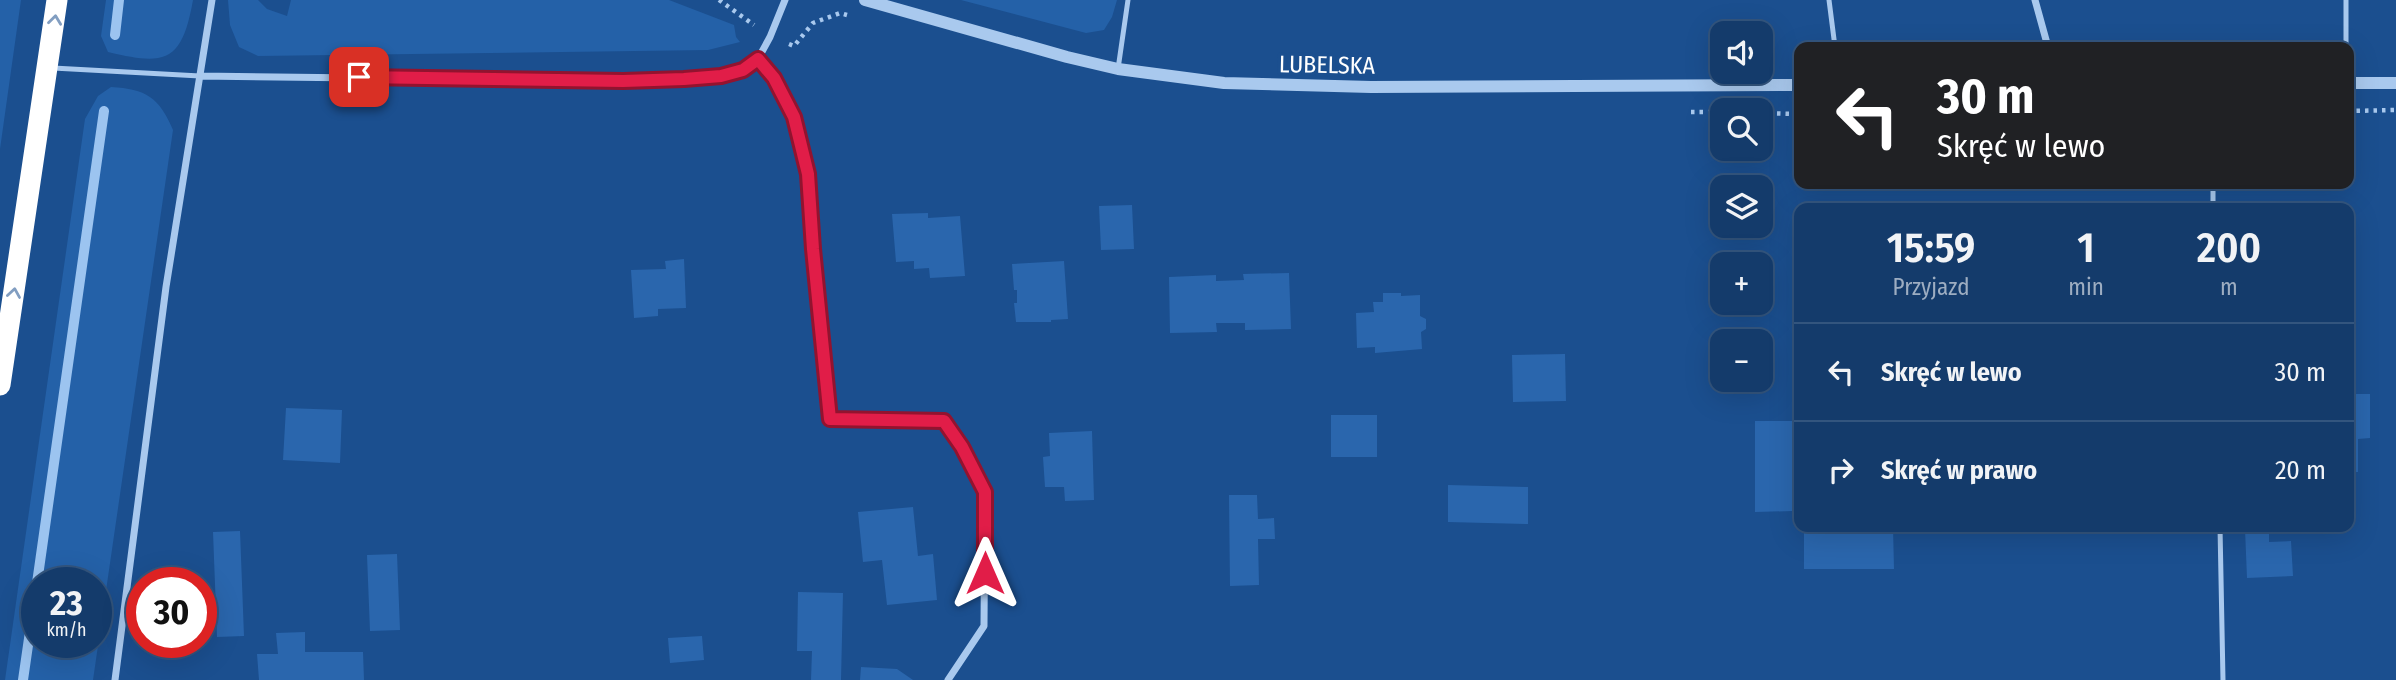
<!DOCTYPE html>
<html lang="pl">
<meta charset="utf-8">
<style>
:root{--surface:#143b6b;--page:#1d4271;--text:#f1f3f6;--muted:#9dadc1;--line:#33557e}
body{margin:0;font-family:"Fira Sans Condensed",sans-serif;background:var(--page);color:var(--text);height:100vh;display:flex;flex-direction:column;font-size:26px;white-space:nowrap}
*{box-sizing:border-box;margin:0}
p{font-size:23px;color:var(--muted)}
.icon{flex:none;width:38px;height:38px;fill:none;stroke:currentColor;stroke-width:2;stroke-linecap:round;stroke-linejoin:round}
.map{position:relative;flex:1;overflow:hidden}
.panel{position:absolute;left:1794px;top:203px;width:560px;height:329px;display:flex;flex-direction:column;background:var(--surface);border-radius:14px;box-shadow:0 7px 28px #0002,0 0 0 2px var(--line)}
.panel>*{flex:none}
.top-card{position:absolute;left:1794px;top:42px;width:560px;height:147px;border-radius:14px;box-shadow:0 7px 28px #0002,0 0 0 2px var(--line);background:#202124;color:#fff;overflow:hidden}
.fabs{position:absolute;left:1710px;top:21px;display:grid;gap:14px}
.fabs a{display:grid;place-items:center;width:63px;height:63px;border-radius:14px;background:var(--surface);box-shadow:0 7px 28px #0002,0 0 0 2px var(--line);font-size:35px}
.speed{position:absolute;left:21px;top:567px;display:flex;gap:14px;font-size:35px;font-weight:700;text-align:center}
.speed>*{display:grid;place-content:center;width:91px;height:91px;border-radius:50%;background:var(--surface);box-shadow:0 7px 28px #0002,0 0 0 2px var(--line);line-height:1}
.speed small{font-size:18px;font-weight:400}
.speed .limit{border:10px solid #d22;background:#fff;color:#111}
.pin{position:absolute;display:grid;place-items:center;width:60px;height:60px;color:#fff;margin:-30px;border-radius:14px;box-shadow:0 4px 10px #0006}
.me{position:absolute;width:77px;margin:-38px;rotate:0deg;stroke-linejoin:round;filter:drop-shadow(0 0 5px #0008)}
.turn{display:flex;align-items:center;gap:24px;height:147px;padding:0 28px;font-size:32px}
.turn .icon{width:91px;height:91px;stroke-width:2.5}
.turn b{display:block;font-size:49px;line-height:60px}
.eta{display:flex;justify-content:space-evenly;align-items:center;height:119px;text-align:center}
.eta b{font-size:42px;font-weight:600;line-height:49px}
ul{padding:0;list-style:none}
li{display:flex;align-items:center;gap:21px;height:98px;padding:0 28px;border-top:2px solid var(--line)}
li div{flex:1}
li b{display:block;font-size:26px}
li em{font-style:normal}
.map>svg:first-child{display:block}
.green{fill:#2461a8;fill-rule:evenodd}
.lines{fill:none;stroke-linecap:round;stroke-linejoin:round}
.stream{stroke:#9cc4f0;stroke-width:10}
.building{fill:#2a66ad}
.path{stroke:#a9c9ee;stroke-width:4.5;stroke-dasharray:3.5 5;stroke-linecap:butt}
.service{stroke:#a9c9ee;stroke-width:5}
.minor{stroke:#a9c9ee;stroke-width:7}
.tertiary{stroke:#a9c9ee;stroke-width:12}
.motorway{stroke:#fff;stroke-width:21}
.oneway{stroke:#829ec1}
.route-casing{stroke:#92132f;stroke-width:18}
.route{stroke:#e11d48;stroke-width:12}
.labels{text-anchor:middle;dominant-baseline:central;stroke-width:7;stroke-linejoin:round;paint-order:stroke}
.street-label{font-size:24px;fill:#fff;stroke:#1b4f8f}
</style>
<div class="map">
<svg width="2396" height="680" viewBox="0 0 2396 680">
<rect width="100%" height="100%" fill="#1b4f8f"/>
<!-- green -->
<path class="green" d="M0,0H21L0,149Z
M106,0H193C182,62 166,66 108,52L101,36Z
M228,0H258L267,9L287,16L291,0H669L734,25L736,37L740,42L708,50L258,56L239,47L230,25Z
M961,0H1117L1112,17L1104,30L1086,33Z
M111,87C146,89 159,97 173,130L93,680H5L85,119L98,96ZM37,583H96V642H37Z"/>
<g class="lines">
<!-- stream -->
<path class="stream" d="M115,35L119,0
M37,583L104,111
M23,680L37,583"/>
</g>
<!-- building -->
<path class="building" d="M1132,205L1134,249L1101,250L1099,206Z
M928,213V218L960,216L965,276L930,278L929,268L914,269V261L896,262L892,214Z
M684,259L686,308L658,309V316L634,318L631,270L666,269L665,261Z
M1064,261L1068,319L1051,320V322H1016L1014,303H1017V290H1014L1012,264Z
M1289,273L1291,329L1245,330V323H1216L1217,332L1170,333L1169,277L1216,275V281L1244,280L1243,274Z
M1383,293H1401V296L1420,295V316L1426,319V329L1421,332L1422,349L1375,353V347L1357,348L1356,313L1374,312L1373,302H1383Z
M1565,354L1566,401L1513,402L1512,355Z
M2348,394H2370V438L2358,439V472H2348Z
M286,408L342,410L340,463L283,460Z
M1331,415H1377V457H1331Z
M1755,421H1792V511L1755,512Z
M1092,431L1094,500L1065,501L1064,487H1045L1043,457L1050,456L1049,433Z
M1448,485L1528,487V524L1448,522Z
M1229,495H1257L1258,519L1274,518L1275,539H1258L1259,585L1230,586Z
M913,507L918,556L933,554L937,600L887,605L882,560L863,562L858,512Z
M1804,527H1893L1894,569H1804Z
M2269,528V542L2291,541L2293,576L2247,578L2245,529Z
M240,531L244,636L217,637L213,532Z
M397,554L400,630L370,631L367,555Z
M798,592L843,593L841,680H811L812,651H797Z
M305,632V652H363L364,680H259L257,654H278L276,633Z
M702,636L704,660L670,663L668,638Z
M861,667L897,669L913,680H860Z"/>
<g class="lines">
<!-- path -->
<path class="path" d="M719,0L754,25
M789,44L794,46L813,23L840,13L847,15
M2348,111L2396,110
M1691,112H1722
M1760,113L1799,114"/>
<!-- service -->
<path class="service" d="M1829,0L1835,47
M2346,0V47
M758,59L774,78L794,117L809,175L813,249L830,419L944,421L962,448L985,492
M53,68L200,76
M1118,69L1128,0
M2213,184V208
M2220,527L2223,680"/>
<!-- minor -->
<path class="minor" d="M2035,0L2048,47
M200,76L623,81L721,76L743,70L758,59L770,37L785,0
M115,680L166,287L212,0
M948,680L984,626L985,492"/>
<!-- tertiary -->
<path class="tertiary" d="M865,0L1067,57L1118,69L1224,83L1371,87L1799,85
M2348,83H2396"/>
<!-- motorway -->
<path class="motorway" d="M0,385L57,0"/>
</g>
<!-- one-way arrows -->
<defs><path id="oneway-chevron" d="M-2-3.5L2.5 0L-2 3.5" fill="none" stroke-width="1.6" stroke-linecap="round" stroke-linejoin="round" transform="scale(1.75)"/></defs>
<g class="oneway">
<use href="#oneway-chevron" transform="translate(55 20) rotate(-83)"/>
<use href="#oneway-chevron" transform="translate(14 293) rotate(-81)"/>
</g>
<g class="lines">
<defs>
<path id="route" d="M359,77L623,81L684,79L721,76L743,70L758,59L774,78L794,117L808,174L813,249L830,419L944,421L962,447L985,492V573"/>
</defs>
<!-- route casing -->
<use href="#route" class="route-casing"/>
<!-- route -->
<use href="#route" class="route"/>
</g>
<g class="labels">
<!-- street labels -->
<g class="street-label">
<text transform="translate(1327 65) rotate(1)">LUBELSKA</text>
</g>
</g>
</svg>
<div class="fabs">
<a><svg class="icon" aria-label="sound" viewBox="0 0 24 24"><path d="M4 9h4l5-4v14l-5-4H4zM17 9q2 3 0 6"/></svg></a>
<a><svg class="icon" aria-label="search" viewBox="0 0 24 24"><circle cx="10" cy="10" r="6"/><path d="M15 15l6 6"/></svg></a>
<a><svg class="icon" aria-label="layers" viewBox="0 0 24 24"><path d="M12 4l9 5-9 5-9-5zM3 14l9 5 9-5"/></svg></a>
<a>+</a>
<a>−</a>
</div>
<div class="speed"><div>23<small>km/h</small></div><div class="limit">30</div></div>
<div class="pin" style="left:359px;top:77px;background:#d93025"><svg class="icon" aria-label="arrive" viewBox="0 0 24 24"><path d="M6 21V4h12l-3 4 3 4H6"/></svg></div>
<svg class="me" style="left:985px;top:573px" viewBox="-20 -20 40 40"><path d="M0-17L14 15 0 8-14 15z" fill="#e11d48" stroke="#fff" stroke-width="4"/></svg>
<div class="top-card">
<div class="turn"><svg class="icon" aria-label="left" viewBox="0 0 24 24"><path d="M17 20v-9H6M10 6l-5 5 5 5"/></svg><div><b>30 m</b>Skręć w lewo</div></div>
</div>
<section class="panel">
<div class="eta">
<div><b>15:59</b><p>Przyjazd</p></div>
<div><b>1</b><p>min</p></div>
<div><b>200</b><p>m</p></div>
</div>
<ul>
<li><svg class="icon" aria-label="left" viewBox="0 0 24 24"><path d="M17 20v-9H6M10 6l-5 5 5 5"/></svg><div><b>Skręć w lewo</b></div><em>30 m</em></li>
<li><svg class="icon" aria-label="right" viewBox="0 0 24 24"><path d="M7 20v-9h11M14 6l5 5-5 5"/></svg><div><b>Skręć w prawo</b></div><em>20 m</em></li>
</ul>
</section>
</div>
